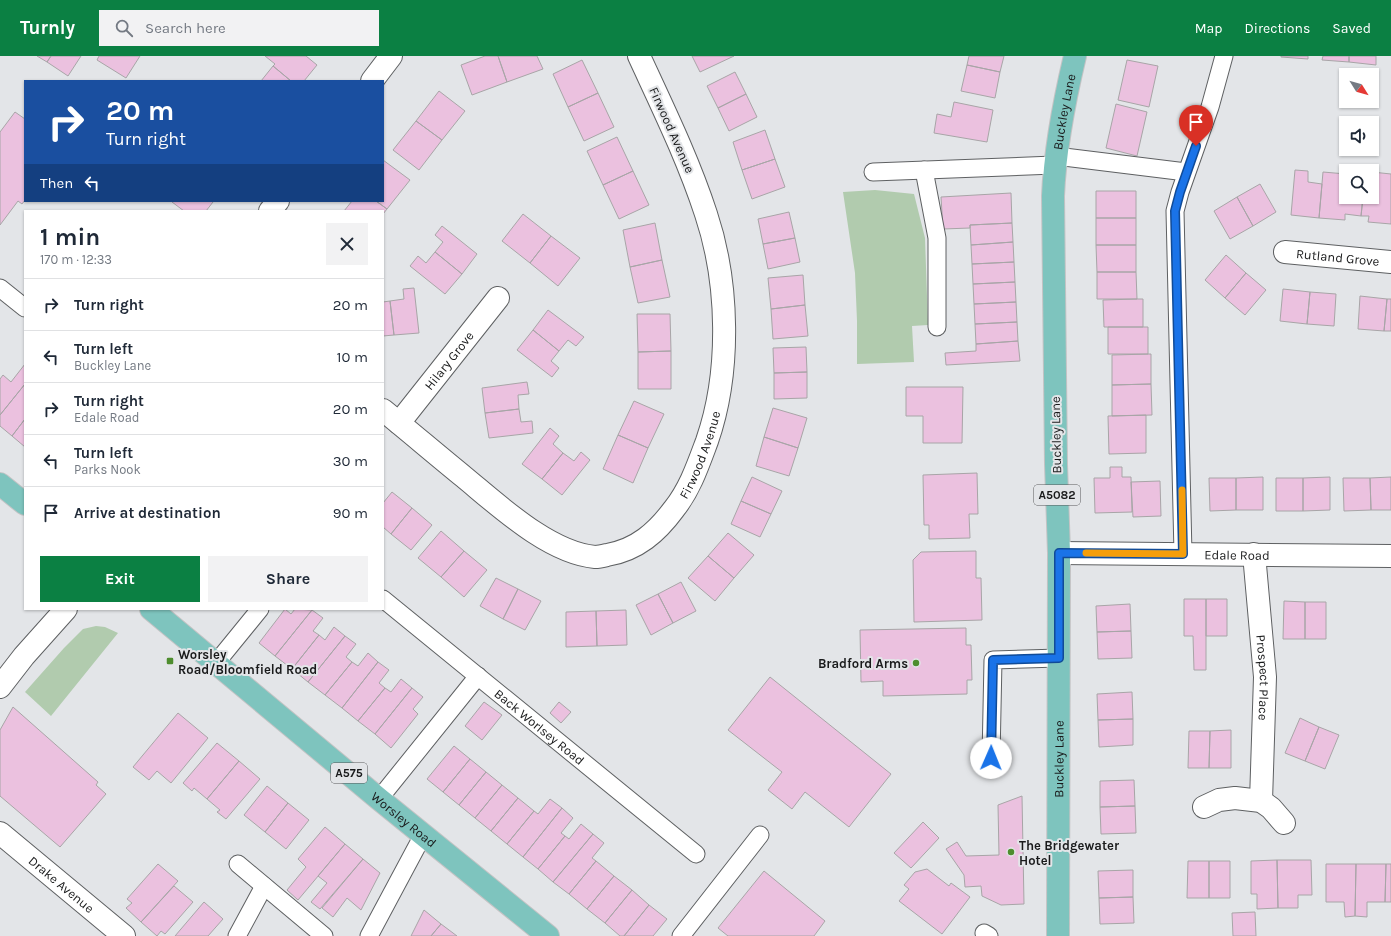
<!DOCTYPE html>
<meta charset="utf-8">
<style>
:root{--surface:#fff;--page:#f2f2f3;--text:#1f2937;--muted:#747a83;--line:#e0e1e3;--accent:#0b8043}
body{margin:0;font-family:Karla,sans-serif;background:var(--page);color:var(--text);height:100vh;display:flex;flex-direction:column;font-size:15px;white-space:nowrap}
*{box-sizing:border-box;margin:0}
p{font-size:13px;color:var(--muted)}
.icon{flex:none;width:22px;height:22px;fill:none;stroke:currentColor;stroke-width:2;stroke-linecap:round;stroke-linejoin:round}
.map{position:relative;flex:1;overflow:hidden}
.side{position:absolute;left:24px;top:154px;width:360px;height:400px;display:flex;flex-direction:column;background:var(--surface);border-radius:0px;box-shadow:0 1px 3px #0004}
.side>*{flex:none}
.guide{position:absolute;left:24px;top:24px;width:360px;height:122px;border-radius:0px;box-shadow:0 1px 3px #0004;background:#1a4fa0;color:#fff;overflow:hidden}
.needle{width:26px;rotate:127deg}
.tools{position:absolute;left:1339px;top:12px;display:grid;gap:8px}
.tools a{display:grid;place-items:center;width:40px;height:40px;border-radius:0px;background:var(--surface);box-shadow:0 1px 3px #0004;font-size:20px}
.pin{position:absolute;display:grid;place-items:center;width:34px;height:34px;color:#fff;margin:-41px -17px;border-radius:50% 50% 50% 0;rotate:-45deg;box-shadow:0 0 4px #0007}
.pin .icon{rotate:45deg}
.me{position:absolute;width:44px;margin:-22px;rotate:1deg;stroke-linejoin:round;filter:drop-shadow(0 0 3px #0008)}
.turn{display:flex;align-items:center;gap:14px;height:84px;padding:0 16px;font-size:18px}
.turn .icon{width:52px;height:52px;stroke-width:2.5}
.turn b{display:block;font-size:28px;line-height:34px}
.then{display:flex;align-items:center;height:38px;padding:0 16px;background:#0003;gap:8px;font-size:15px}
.round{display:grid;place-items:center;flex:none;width:42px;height:42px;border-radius:0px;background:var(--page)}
.headline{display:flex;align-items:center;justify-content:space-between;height:68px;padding:0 16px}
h1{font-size:24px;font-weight:700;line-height:30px}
.cta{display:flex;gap:8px;margin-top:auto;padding:8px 16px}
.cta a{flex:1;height:46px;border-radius:0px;background:var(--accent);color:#fff;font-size:16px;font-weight:700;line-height:46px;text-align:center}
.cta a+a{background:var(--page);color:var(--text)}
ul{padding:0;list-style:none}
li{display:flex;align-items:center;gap:12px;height:52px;padding:0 16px;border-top:1px solid var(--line)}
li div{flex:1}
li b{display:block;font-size:15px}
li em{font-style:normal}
header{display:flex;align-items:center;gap:24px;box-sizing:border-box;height:56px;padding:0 20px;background:var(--accent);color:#fff}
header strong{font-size:19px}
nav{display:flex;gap:22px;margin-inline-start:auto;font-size:14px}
.search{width:280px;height:36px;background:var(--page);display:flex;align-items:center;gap:10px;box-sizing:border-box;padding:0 14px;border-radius:0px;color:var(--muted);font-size:15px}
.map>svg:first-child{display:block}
.green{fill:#b1cbae}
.building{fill:#ebc1df;stroke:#a8a5a7}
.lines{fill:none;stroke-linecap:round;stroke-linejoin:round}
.service-casing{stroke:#5e6062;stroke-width:19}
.minor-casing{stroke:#5e6062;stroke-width:24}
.primary-casing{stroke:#c3c3c4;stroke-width:24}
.service{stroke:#fff;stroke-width:17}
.minor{stroke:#fff;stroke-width:22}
.primary{stroke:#7ec4be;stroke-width:22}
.route-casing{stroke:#114b97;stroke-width:10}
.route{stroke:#1a73e8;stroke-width:7}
.slow{stroke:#f59e0b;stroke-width:7}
.poi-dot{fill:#4e8d2e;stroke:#e3e5e8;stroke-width:1.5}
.labels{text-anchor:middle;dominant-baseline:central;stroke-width:4;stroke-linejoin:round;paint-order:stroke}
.shield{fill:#e3e5e8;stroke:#565758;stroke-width:1}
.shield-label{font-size:12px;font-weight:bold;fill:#191a1b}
.street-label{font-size:13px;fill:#191a1b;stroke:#e3e5e8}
.poi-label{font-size:13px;font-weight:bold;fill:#191a1b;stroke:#e3e5e8;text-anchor:start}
</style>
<header>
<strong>Turnly</strong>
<div class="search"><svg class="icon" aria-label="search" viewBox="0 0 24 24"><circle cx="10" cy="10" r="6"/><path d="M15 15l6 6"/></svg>Search here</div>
<nav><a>Map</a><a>Directions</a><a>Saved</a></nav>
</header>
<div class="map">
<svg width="1391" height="880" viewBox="0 0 1391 880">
<rect width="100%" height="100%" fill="#e3e5e8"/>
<!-- green -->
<path class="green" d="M875,134L914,138L925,182L928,269L912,270L914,306L857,308V265L855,217L843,136Z
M96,570L105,571L118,577L51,660L25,636L64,592L83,573Z"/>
<!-- building -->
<path class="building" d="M37,0H51L47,6Z
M51,0H81L68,20L47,6Z
M99,0H140L126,22L97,4Z
M265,0H306L317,9L304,25H291L273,10L275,8Z
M485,0H498L507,26L472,39L461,9Z
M498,0H537L543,13L507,26Z
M692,0H734L700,16Z
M969,0H1004L1000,16L967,9Z
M1281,0H1308V3L1281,1Z
M1323,0H1349V6L1322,4Z
M1349,0H1376V9L1349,6Z
M582,4L598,37L568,51L553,18Z
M1127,4L1158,10L1149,51L1118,44Z
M967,9L1000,16L995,42L961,35Z
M273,10L291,25H261Z
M735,16L746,38L718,52L707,30Z
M439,35L465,55L442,84L416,65Z
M598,37L614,71L584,85L568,51Z
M746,38L757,61L729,75L718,52Z
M954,46L993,54L987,86L934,77L937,58L951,61Z
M1116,48L1147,56L1137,100L1106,92Z
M15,56L25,63V144L22,148L18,145L0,169V76Z
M416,65L442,84L419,114L393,94Z
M765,74L775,103L742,114L733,86Z
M617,81L633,115L603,129L587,95Z
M775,103L785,131L752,143L742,114Z
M383,104L410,124L387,153L376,145H383Z
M1295,114L1308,115V126L1322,128L1319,162L1291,159Z
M633,115L649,149L619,163L603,129Z
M1323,116L1346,118V141H1363L1361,160L1345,158V164L1319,162Z
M1372,116L1391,118V168L1368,166L1369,160H1361L1363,141H1372Z
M1260,128L1276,156L1253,170L1237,141Z
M1096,135H1136V162H1096Z
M1011,137L1012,167L970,169V172L943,173L941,141Z
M1237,141L1253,170L1230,183L1214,155Z
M173,145H211L213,146L206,155H184L172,146Z
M352,145H376L387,153L383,158V155H344Z
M789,156L795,182L763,188L758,163Z
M523,158L551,180L530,207L502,185Z
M1096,162H1136V189H1096Z
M655,167L662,204L630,211L623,174Z
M1012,167L1013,186L971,189L970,169Z
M442,170L477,198L462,218L435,196L443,186L435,179Z
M551,180L580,202L558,230L530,207Z
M795,182L800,206L768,213L763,188Z
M1013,186L1014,206L972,208L971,189Z
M1096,189H1136V216H1097Z
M435,196L462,218L445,238L410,210L418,200L426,207Z
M1226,199L1246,217L1225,242L1205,224Z
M662,204L670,241L638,247L630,211Z
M1014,206L1015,226L973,228L972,208Z
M1097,216H1136L1137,243H1097Z
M1246,217L1266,234L1245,259L1225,242Z
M803,219L805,249L771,253L768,222Z
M1015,226L1016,246L974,248L973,228Z
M414,232L419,277L394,279L390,245L404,243L403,233Z
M1283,233L1310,236L1307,268L1280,265Z
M1310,236L1336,238L1334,270L1307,268Z
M1360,240L1387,243L1384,275L1358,273Z
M1137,243H1143V271H1104L1103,244Z
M1387,243H1391V275H1384Z
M390,245L394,279L383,280V246Z
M1016,246L1017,266L975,268L974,248Z
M805,249L808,280L773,283L771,253Z
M548,254L584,281L576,290L568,284L559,295L533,274Z
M637,258H670L671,295L638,296Z
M1017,266L1018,285L976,288L975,268Z
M1108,271H1148V298H1108Z
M533,274L559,295L551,305L559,312L552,321L517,294Z
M1018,285L1020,305L946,309L945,297L976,295V288Z
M806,291L807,316L774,317L773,292Z
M671,295V333H638V296Z
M1151,298V328L1112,329V299Z
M25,308V328L0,359V323L3,319L11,326Z
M807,316V342L774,343V317Z
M527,326L529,338L518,339L519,353L485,357L482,332Z
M25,328V363L12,380L0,370V359Z
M1151,328L1152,359L1112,360V329Z
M906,331H963L962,387H923V360H906Z
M634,345L664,358L648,392L618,379Z
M773,352L807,362L798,392L764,381Z
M519,353L521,366L532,365L533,377L489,382L485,357Z
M1146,359V397L1109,398L1108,360Z
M25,363V391L12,380Z
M550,372L559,380L553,388L563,397L542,423L522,408Z
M618,379L648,392L633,427L603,413Z
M764,381L798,392L789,420L756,410Z
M581,396L590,404L562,439L542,423L563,397L574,405Z
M1110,411H1122V421H1131L1132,456L1095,457L1094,422H1110Z
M977,417L978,458H969L970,482L929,483V469H924L923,419Z
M752,421L782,435L771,458L741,445Z
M1263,421V454H1236V422Z
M1330,421V454L1303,455V422Z
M1391,421V454H1371L1370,422Z
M1209,422H1236V454L1210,455Z
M1276,422H1303V455H1276Z
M1343,422H1370L1371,454L1344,455Z
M1160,425L1161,460L1133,461L1131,426Z
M392,436L412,452L391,478L383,471V447Z
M741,445L771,458L760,481L731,468Z
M412,452L432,469L411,494L391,478Z
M441,475L464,495L441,521L418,502Z
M728,477L754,499L734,522L708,500Z
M464,495L487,514L464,541L441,521Z
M976,495V522H981L982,564L914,566L913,504L921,496Z
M708,500L734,522L715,545L688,522Z
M496,522L518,533L503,563L480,550Z
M681,526L696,555L673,567L658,538Z
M518,533L541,545L525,574L503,563Z
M658,538L673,567L651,579L636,549Z
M1184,543H1206V614H1194L1193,580H1184Z
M1206,543H1227V580H1206Z
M1284,545L1305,546V583H1283Z
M1305,546H1326V583H1305Z
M1130,548L1131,575L1097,576L1096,550Z
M285,553L291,558L295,553L312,554L275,600L259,587Z
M312,554L323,562L313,575L319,579L292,613L275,600Z
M626,554L627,589L597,590L596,555Z
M596,555L597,590L566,591V556Z
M334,571L345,580L308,626L292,613L319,579L325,584Z
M966,572V589H971L972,624H967V638L883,640V625L861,626L860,574Z
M1131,575L1132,602L1098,603L1097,576Z
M345,580L356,588L346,601L352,606L325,639L308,626Z
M368,597L378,606L342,652L325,639L352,606L358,610Z
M378,606L389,614L379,627L385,632L358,665L342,652Z
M770,621L891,718L849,771L805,736L792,753L768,734L782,716L728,674Z
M401,623L412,632L375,678L358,665L385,632L391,636Z
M412,632L423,641L413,653L418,658L391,692L375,678Z
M1132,636L1133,663L1098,664L1097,638Z
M484,646L502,659L482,684L465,670Z
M559,646L571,656L561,667L550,657Z
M13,651L98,726L96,729L106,738L60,791L0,740V674Z
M178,657L208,682L171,727L157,715L149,724L133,711Z
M1300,662L1319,671L1305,705L1285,697Z
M1133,663V689L1099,691L1098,664Z
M1319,671L1339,679L1325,713L1305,705Z
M1231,674V712H1209L1210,675Z
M1189,675H1210L1209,712H1188Z
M217,687L239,705L207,743L194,732L192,735L183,727Z
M454,690L470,703L443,736L427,723Z
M470,703L486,716L459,749L443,736Z
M239,705L260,723L226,763L217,756L220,754L207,743Z
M486,716L502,729L475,762L459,749Z
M1134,724L1135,750L1100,751V725Z
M502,729L518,742L491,775L475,762Z
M267,730L288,747L265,776L244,759Z
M1022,740L1024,848L1001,849L982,840L981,830L965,831L964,819L946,793L957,786L966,800L999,799L998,749Z
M518,742L534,755L507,788L491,775Z
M550,743L562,752L523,801L507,788L534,755L538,758Z
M288,747L309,764L286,793L265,776Z
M1135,750L1136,777L1101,778L1100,751Z
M562,752L573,762L561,777L565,780L538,813L523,801Z
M923,766L939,782L911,812L894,797Z
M581,768L593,778L553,826L538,813L565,780L569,783Z
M325,771L345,788L298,844L287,834L306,811L298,803Z
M593,778L604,787L592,802L596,805L569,838L553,826Z
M345,788L363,803L320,853L311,846L327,827L318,820Z
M363,803L380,817L361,854L347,842L333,861L322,852Z
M1277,804L1278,852L1257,853V838H1251V805Z
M1277,804H1311L1312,839H1298V852H1278Z
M596,805L614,820L587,853L569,838Z
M1188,805H1209V842H1187Z
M1209,805H1230V842H1209Z
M158,808L178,825L141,866L126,852L132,847L127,843Z
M1326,808H1356L1355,860L1345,861L1344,846H1326Z
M1356,808H1386L1385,846H1367V861L1355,860Z
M1386,808H1391V846H1385Z
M927,813L949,830L951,827L970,841L942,878L899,845L909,833L904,829L915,816Z
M1133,814V841L1099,842L1098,815Z
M764,815L825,865L814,880H728L718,872Z
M614,820L632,834L605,867L587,853Z
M174,830L193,846L165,878L161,875L157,880L141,866Z
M632,834L649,849L624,880H620L605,867Z
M1133,841L1134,867L1100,868L1099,842Z
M204,846L223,863L208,880H175Z
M649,849L667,863L653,880H624Z
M424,854L441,868L431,880H411Z
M1255,856L1256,880H1233L1232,857Z
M441,868L457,880H431Z"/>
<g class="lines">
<defs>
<g id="service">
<path d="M1056,100L1186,116"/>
<path d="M924,114L937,182V271"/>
<path d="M873,116L1054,109"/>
<path d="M0,232L25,252"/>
<path d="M1183,498L1175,155L1180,136L1210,51L1224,0"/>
<path id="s1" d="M383,543L696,798"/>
<path d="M216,607L260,553"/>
<path d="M991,702L993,604L1059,602"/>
<path d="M379,743L478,620"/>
<path d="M238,808L324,880"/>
<path d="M984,877L989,880"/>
<path d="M237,880L264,830"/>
<path d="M369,880L423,779"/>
<path d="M681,880L760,779"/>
</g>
<g id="minor">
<path d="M372,25L391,0"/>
<path d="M270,155L278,145"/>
<path id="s2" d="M1285,196L1391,206"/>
<path id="s3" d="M383,354C410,376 437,399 464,421C498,449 549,497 595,501C599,501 603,500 607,499C637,494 657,476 674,453C690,433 698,409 707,385C731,316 729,227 706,158C688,103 663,52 639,0"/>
<path id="s4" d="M399,367L498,242"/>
<path id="s5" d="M1059,497L1391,500"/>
<path id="s6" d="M1254,498L1265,621L1261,745"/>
<path d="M0,631L24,600L66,553"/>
<path d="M1204,751L1219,744L1235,742L1261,745L1271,752L1284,767"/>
<path id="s7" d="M0,777L124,880"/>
</g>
<g id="primary">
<path d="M0,428L25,448"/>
<path id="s8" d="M151,553L379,743L548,880"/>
<path id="s9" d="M1058,880L1059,497L1056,408L1053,140C1055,93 1064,46 1075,0"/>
</g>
</defs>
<!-- service casing -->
<use href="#service" class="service-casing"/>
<!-- minor casing -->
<use href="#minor" class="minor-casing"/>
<!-- primary casing -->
<use href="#primary" class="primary-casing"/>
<!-- service -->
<use href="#service" class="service"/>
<!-- minor -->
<use href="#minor" class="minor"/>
<!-- primary -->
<use href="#primary" class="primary"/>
</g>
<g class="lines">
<defs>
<path id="route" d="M991,702L993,604L1059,602V497L1183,498L1175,155L1180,136L1196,90"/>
</defs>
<!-- route casing -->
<use href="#route" class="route-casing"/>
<!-- route -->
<use href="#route" class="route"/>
<!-- slow -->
<path class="slow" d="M1086,497L1183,498L1182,434"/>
</g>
<!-- markers -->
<g class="poi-dot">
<rect x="166" y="601" width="8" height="8" rx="2"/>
<circle cx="916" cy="607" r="4"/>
<circle cx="1011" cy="796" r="4"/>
</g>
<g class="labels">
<!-- shield labels -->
<g class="shield">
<rect x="1034" y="429" width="46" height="20" rx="3"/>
<rect x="331" y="707" width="36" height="20" rx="3"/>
</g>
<g class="shield-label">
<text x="1057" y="439">A5082</text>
<text x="349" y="717">A575</text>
</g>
<!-- street labels -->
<g class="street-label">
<text stroke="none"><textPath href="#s9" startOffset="825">Buckley Lane</textPath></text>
<text transform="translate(672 74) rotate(66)">Firwood Avenue</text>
<text stroke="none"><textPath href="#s2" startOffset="53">Rutland Grove</textPath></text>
<text stroke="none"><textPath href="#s4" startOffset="80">Hilary Grove</textPath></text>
<text transform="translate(1056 379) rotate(-91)">Buckley Lane</text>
<text stroke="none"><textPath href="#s3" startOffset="417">Firwood Avenue</textPath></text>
<text stroke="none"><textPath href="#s5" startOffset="178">Edale Road</textPath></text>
<text stroke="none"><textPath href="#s6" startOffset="124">Prospect Place</textPath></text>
<text stroke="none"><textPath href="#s1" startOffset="202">Back Worlsey Road</textPath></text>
<text stroke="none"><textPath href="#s9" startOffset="177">Buckley Lane</textPath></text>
<text stroke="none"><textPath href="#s8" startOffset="329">Worsley Road</textPath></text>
<text stroke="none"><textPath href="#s7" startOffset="80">Drake Avenue</textPath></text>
</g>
<!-- poi labels -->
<g class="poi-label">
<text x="178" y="598">Worsley<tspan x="178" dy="15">Road/Bloomfield Road</tspan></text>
<text x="908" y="607" text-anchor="end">Bradford Arms</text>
<text x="1019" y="789">The Bridgewater<tspan x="1019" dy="15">Hotel</tspan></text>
</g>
</g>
</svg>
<div class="tools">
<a><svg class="needle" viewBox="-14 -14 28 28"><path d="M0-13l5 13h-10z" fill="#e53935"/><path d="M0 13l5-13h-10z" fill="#747a83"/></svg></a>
<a><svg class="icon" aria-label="sound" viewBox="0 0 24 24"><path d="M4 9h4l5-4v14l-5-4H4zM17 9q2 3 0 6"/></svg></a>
<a><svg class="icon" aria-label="search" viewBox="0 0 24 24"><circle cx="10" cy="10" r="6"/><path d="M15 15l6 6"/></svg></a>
</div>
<div class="pin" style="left:1196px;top:90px;background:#d93025"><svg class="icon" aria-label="arrive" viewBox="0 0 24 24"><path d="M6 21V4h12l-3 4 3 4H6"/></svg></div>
<svg class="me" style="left:991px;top:702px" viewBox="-20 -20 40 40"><circle r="19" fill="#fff"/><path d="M0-13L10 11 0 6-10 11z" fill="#1a73e8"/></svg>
<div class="guide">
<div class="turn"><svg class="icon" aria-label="right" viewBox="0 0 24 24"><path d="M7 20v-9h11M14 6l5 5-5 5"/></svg><div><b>20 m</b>Turn right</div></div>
<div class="then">Then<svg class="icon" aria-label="left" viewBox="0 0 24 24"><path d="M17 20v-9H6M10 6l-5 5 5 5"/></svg></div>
</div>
<section class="side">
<div class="headline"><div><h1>1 min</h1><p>170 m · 12:33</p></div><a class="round"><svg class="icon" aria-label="close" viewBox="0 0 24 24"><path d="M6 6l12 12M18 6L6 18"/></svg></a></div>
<ul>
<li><svg class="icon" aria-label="right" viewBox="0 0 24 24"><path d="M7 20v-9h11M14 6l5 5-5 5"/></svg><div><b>Turn right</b></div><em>20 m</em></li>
<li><svg class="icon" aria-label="left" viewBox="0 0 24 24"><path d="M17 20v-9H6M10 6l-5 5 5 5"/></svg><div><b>Turn left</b><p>Buckley Lane</p></div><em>10 m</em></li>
<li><svg class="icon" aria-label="right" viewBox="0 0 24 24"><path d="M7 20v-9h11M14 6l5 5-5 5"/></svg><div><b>Turn right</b><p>Edale Road</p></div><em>20 m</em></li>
<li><svg class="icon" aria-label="left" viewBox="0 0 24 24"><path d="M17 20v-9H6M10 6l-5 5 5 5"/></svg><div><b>Turn left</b><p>Parks Nook</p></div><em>30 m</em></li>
<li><svg class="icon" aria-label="arrive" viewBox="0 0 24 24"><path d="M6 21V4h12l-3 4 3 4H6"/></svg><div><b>Arrive at destination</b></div><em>90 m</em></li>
</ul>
<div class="cta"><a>Exit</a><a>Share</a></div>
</section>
</div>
